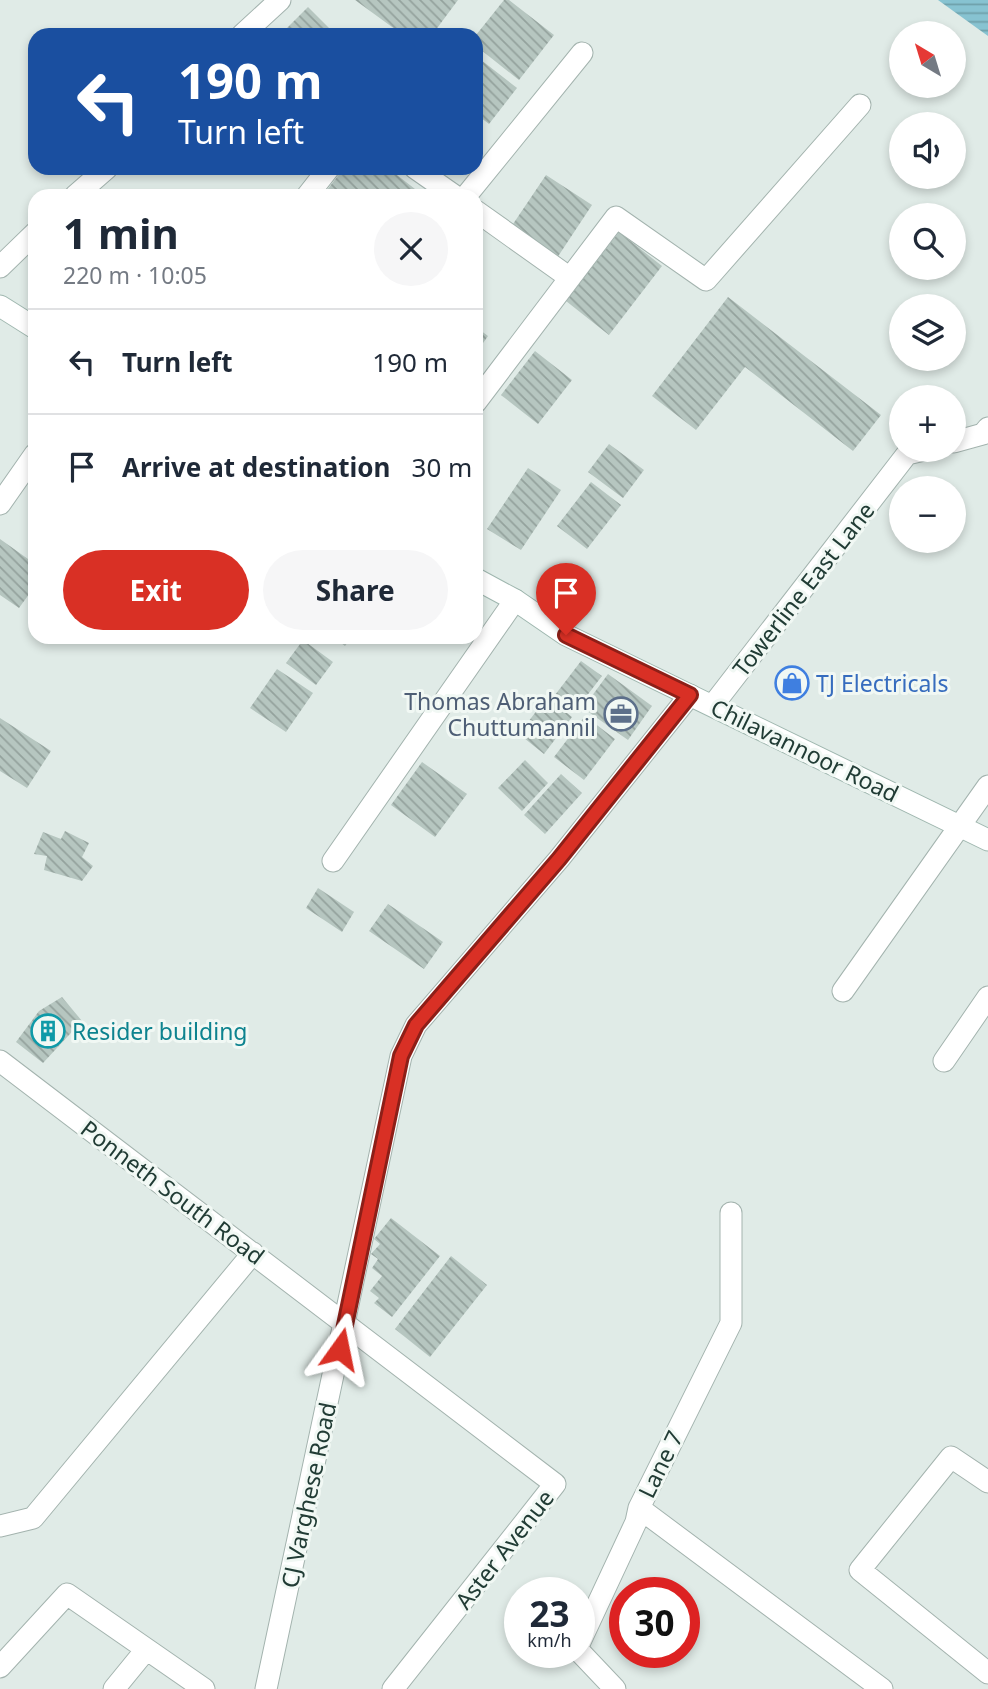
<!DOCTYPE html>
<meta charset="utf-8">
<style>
:root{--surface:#fff;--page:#f6f6f7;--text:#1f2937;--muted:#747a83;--line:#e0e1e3;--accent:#d93025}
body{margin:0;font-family:"Noto Sans",sans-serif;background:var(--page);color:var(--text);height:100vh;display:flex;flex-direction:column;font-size:26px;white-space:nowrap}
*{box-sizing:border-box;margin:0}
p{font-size:23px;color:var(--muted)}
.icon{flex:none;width:38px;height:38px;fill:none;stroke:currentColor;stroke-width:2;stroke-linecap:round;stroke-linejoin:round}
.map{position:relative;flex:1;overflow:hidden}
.details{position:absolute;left:28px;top:189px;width:455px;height:455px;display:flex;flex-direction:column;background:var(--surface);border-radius:21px;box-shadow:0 4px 10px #0003}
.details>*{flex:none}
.guide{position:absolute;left:28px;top:28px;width:455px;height:147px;border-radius:21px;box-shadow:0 4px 10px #0003;background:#1a4fa0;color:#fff;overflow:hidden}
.needle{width:46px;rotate:322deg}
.controls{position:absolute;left:889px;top:21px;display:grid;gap:14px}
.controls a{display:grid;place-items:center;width:77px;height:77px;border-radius:50%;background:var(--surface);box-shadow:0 4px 10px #0003;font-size:35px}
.speed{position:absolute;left:504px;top:1577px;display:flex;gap:14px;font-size:35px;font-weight:700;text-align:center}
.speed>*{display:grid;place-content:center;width:91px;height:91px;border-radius:50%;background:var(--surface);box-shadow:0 4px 10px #0003;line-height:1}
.speed small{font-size:18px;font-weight:400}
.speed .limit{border:10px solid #d22;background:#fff;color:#111}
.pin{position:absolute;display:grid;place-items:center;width:60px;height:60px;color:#fff;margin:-72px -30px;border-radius:50% 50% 50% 0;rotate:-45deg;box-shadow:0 0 7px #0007}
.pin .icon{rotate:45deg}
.me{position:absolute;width:77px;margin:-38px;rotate:12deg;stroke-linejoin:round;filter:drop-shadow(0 0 5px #0008)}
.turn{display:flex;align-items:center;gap:24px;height:147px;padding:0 35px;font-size:32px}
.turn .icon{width:91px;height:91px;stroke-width:2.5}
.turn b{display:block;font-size:49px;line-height:60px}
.round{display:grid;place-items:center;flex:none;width:74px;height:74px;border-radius:37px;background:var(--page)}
.overview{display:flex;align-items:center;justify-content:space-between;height:119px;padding:0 35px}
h1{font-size:42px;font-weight:700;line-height:52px}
.button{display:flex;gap:14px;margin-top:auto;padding:14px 35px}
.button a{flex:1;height:80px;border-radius:42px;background:var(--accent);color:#fff;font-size:28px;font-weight:700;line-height:80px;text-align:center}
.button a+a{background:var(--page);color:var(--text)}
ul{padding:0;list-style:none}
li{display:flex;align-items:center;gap:21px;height:105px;padding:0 35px;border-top:2px solid var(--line)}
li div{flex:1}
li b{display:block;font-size:26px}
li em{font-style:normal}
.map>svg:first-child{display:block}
.water{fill:url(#water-rules)}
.building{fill:url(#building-back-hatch)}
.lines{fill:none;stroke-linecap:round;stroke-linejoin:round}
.street-casing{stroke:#a3b3ae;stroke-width:23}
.secondary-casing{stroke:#9fb7af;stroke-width:23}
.street{stroke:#fff;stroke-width:21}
.secondary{stroke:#fff;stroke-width:21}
.route-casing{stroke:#8d1f18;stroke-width:18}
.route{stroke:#d93025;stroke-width:12}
.labels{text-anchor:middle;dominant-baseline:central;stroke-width:6;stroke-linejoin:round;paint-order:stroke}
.street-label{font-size:23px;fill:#213c35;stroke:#f1f8f4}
.shop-label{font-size:23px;fill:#366cbe;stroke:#f1f8f4;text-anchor:start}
.service-label{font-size:23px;fill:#4e5e75;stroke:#f1f8f4;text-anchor:end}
.culture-label{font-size:23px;fill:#0d838f;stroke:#f1f8f4;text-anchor:start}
</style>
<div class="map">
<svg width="988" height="1689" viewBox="0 0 988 1689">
<defs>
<pattern id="water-rules" width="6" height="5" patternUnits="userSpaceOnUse" patternTransform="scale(1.75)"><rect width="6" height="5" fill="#87c3d1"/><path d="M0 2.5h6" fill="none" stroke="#6ea0aa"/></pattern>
<pattern id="building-back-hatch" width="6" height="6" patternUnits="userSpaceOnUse" patternTransform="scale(1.75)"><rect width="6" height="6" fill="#b6c6c0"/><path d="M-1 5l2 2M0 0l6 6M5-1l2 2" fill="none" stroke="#94a29d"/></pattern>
</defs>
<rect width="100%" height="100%" fill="#e0ebe7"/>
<!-- water -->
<path class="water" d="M938,0H988V36Z"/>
<!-- building -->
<path class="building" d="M355,0H458L432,35H403Z
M504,0H509L554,35L519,80L476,46V35Z
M308,7L336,35H280Z
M476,56L517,88L489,124L476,114Z
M344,168H388L424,196H335L327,190Z
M546,175L592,205L557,258L511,227Z
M619,232L662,266L609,335L566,301Z
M728,297L881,415L853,451L745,367L696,430L652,396Z
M476,327L488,336L476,353Z
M535,351L572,380L538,424L501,395Z
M609,444L644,470L623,498L588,472Z
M528,468L561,490L521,550L487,529Z
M591,482L621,505L587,549L557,526Z
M0,539L35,564V586L19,608L0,595Z
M333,637H352L345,646Z
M303,640L333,662L316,685L286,663Z
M581,661L602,676L576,710L555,695Z
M277,669L313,693L286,732L250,708Z
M608,674L652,706L628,740L583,708Z
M547,697L572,717L544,754L519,734Z
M585,716L615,739L584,780L554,757Z
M0,718L51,751L27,788L0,771Z
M525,760L548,783L522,811L498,788Z
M422,762L467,794L435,837L391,805Z
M561,774L582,793L545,834L524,815Z
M65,831L89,843L82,857L93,866L82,881L44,870L47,856L34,854L43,832L61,839Z
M318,888L354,912L342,932L306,908Z
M388,904L443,942L424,969L369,931Z
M62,997L82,1021L43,1063L16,1042L39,1011Z
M391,1218L440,1256L392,1317L374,1303L379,1298L370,1291L382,1276L372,1268L378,1259L371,1254L380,1244L374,1239Z
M451,1256L487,1285L430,1357L395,1329Z"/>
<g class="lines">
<defs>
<path id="street" d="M242,35L280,0
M415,168L455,196
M75,196L107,168
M307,196L329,168
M466,196L582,53
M476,211L570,278
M0,267L35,233
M476,402L616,217L706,280L860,105
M954,442L983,434L988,428
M0,504L35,454
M713,705L907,454L924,450
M333,861L515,600
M843,991L988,786
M0,1061L555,1484L393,1689
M944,1061L988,997
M731,1213V1323L639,1508L882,1689
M988,1482L951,1457L860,1570L988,1673
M0,1526L33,1518L253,1253
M579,1644L636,1522L639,1508
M579,1651L615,1689
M0,1667L67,1594L204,1689
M114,1689L145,1651
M266,1689L401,1056L416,1025L559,859L690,695"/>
<path id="secondary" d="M0,306L35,328
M476,579L515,600L566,635L988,840"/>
</defs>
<!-- street casing -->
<use href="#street" class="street-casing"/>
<!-- secondary casing -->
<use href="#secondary" class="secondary-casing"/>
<!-- street -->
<use href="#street" class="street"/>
<!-- secondary -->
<use href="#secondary" class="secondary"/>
</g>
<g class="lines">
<defs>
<path id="route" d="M340,1349L401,1056L416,1025L559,859L690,695L566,635"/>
</defs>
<!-- route casing -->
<use href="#route" class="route-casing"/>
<!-- route -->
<use href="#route" class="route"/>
</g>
<!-- icons -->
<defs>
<symbol id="shop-ring" viewBox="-11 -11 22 22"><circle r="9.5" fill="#f1f8f4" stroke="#3f7fe0" stroke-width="1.5"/><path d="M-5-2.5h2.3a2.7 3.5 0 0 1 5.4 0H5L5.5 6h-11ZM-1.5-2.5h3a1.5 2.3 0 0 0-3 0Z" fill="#3f7fe0"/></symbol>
<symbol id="office-ring" viewBox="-11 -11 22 22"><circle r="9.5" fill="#f1f8f4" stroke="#5c6f8a" stroke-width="1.5"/><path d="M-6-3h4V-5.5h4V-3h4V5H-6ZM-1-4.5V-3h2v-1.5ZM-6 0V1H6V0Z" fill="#5c6f8a"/></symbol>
<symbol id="building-ring" viewBox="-11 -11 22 22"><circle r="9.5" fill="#f1f8f4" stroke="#0f9aa8" stroke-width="1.5"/><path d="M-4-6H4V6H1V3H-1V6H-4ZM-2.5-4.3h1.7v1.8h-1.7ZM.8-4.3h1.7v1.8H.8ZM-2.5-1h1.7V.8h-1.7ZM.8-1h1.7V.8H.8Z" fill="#0f9aa8"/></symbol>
</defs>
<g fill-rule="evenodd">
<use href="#shop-ring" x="773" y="664" width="38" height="38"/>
<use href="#office-ring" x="602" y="695" width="38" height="38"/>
<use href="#building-ring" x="29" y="1012" width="38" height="38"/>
</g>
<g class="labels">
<!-- street labels -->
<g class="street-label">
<text transform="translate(803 589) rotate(-52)">Towerline East Lane</text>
<text transform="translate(805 750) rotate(26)">Chilavannoor Road</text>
<text transform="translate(173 1192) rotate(37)">Ponneth South Road</text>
<text transform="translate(660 1464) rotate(-64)">Lane 7</text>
<text transform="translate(308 1495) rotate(-78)">CJ Varghese Road</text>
<text transform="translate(504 1549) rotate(-52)">Aster Avenue</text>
</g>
<!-- shop labels -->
<g class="shop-label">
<text x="816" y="683">TJ Electricals</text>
</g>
<!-- service labels -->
<g class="service-label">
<text x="596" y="701">Thomas Abraham<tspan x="596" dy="26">Chuttumannil</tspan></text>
</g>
<!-- culture labels -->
<g class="culture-label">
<text x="72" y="1031">Resider building</text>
</g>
</g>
</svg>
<div class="controls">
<a><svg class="needle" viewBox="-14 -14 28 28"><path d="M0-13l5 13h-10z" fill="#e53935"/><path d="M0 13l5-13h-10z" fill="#747a83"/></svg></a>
<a><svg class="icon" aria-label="sound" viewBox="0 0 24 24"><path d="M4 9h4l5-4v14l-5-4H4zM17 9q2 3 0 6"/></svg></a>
<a><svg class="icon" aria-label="search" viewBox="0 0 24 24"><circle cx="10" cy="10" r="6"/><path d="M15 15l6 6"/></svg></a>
<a><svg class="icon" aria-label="layers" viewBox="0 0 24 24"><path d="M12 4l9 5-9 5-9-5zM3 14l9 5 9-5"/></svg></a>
<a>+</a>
<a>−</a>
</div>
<div class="speed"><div>23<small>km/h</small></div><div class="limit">30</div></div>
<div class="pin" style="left:566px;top:635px;background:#d93025"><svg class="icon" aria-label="arrive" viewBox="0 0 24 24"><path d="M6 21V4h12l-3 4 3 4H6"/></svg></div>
<svg class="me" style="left:340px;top:1349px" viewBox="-20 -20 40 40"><path d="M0-17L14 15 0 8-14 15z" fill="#d93025" stroke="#fff" stroke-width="4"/></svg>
<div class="guide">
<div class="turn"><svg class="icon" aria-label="left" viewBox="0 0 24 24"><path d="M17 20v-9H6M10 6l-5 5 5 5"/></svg><div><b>190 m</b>Turn left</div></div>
</div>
<section class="details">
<div class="overview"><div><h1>1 min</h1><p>220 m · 10:05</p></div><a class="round"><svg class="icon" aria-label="close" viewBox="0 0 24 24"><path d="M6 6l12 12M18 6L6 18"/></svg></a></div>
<ul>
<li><svg class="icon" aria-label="left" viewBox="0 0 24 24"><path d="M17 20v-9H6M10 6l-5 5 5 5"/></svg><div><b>Turn left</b></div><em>190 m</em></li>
<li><svg class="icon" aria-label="arrive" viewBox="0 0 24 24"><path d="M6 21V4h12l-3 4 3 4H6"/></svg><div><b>Arrive at destination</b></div><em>30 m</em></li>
</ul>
<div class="button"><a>Exit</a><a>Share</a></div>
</section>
</div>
